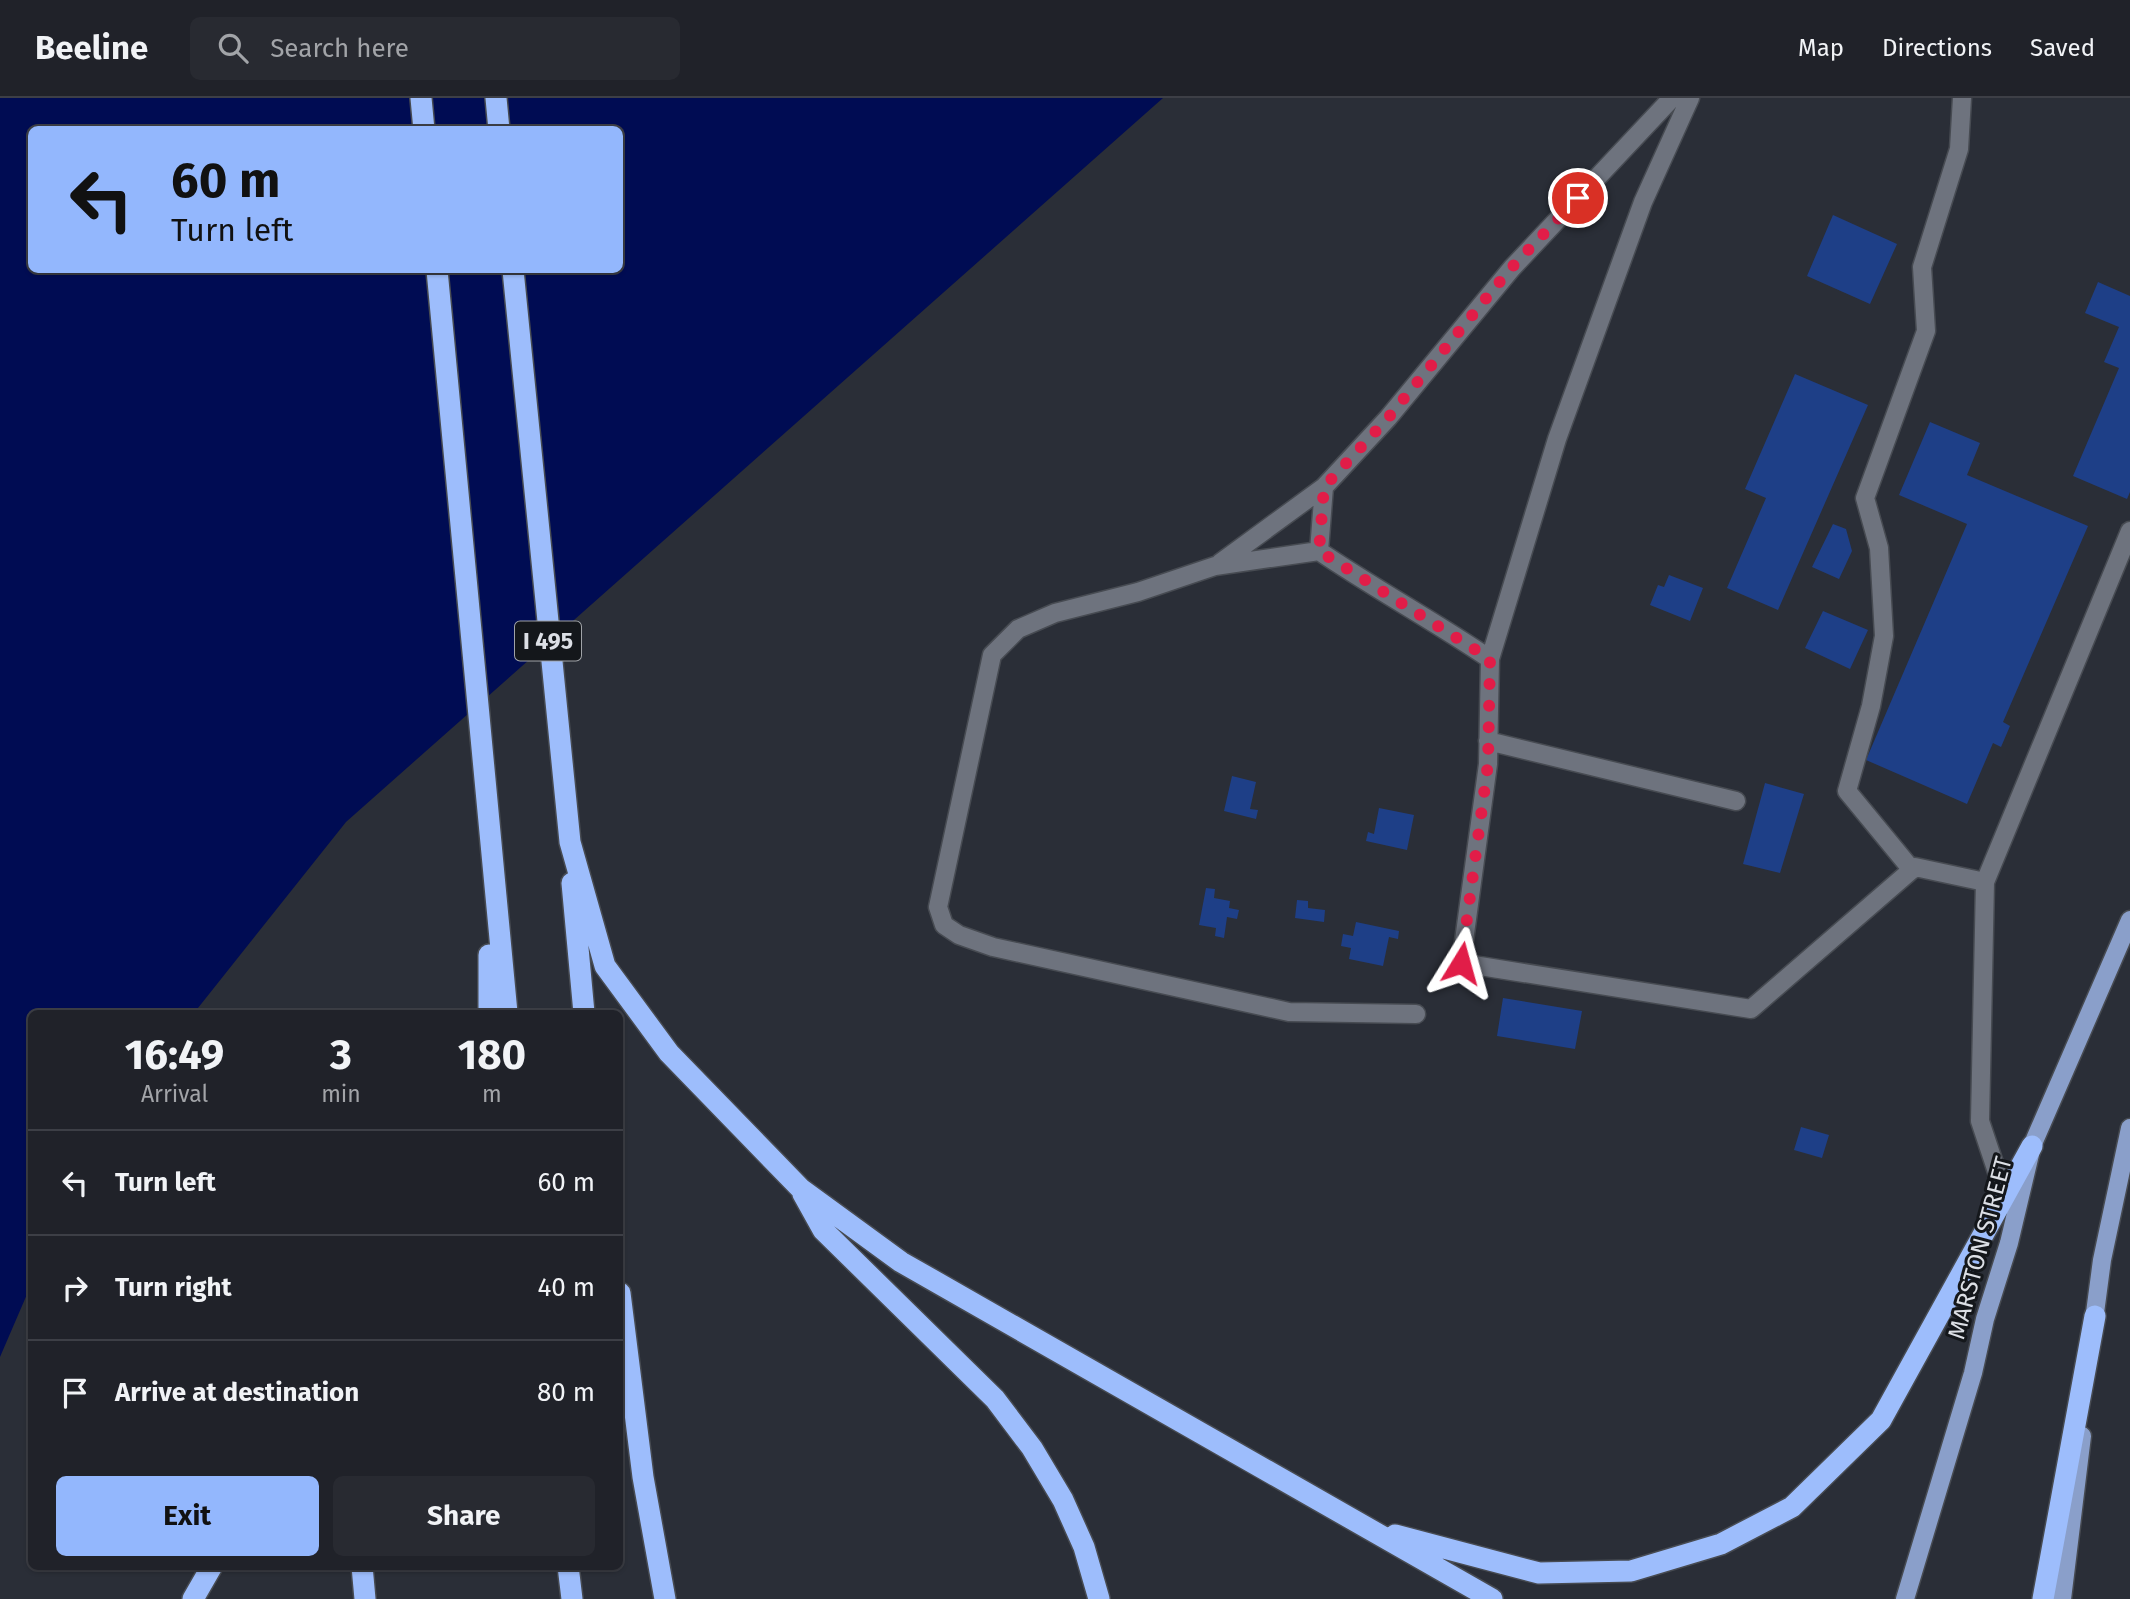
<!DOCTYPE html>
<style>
:root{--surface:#202229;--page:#282a31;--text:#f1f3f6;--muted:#a2a4a8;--line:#3d3f46;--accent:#93b7fd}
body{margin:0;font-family:"Fira Sans",sans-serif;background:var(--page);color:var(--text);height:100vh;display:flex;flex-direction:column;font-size:26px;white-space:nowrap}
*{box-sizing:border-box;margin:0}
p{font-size:23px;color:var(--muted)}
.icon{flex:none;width:38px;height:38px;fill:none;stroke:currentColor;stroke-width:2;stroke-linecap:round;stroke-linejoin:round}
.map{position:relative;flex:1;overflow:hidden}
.side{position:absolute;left:28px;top:912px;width:595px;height:560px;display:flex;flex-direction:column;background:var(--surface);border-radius:10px;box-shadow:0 2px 5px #0004,0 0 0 2px var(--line)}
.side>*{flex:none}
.banner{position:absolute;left:28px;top:28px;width:595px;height:147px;border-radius:10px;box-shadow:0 2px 5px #0004,0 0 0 2px var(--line);background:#93b7fd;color:#111;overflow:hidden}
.pin{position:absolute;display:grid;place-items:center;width:60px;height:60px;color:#fff;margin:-30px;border:4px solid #fff;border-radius:50%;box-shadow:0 2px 7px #0007}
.me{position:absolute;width:77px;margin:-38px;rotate:8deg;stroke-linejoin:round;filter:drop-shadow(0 0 5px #0008)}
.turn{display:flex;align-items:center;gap:24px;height:147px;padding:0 28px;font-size:32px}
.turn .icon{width:91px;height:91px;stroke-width:2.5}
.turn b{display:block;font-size:49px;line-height:60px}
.eta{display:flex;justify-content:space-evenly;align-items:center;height:119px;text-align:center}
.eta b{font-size:42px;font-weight:700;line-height:49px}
.primary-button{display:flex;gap:14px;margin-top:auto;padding:14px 28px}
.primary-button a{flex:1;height:80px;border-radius:10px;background:var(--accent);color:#111;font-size:28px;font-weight:700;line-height:80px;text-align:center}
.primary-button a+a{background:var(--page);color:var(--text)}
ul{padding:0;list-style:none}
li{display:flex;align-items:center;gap:21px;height:105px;padding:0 28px;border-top:2px solid var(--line)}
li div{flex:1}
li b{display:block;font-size:26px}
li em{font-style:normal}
header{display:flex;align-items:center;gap:42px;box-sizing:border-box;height:98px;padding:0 35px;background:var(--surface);border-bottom:2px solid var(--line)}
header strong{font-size:33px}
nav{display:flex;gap:38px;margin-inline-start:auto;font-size:24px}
.search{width:490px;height:63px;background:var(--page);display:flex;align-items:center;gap:18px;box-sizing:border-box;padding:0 24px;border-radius:10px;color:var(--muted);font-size:26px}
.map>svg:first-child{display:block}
.water{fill:#000c53;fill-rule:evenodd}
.building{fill:#1e3f87}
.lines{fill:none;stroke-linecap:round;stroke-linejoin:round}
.minor-casing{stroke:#474b52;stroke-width:21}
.major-casing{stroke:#474b52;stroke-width:21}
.highway-casing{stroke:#474b52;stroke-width:24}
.minor{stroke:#6e737e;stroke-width:18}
.major{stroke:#8a9fca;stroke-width:18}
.highway{stroke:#9dbdfc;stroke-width:21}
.route{stroke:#e11d48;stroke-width:12;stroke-dasharray:0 21.6}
.labels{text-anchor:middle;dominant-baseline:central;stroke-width:6;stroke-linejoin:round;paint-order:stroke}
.shield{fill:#14171b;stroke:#a0a3a8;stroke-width:2}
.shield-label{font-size:23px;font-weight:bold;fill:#dcdfe5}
.street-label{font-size:24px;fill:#dcdfe5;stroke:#14171b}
</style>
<header>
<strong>Beeline</strong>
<div class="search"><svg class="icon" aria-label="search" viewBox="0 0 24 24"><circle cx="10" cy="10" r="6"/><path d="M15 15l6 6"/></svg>Search here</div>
<nav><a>Map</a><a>Directions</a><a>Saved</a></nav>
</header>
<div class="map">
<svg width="2130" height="1501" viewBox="0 0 2130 1501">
<rect width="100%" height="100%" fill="#2a2e37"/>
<!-- water -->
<path class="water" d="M0,0H1163L346,724L194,915H32L31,1187L0,1259ZM32,32H620V172H32Z"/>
<!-- building -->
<path class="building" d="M1833,117L1897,146L1870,206L1807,178Z
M2098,184L2130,198V394L2127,401L2073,378L2119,270L2104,264L2119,229L2085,215Z
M1795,276L1868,307L1778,512L1727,490L1766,400L1745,391Z
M1930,324L1980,345L1967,377L2088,428L2003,624L2010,628L2001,649L1993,645L1967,706L1866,662L1967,426L1899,397Z
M1833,426L1846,431L1852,453L1839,481L1812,469Z
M1669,477L1703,490L1690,523L1650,507L1658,487L1664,489Z
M1823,513L1868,532L1850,571L1805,550Z
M1232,678L1256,684L1250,711L1258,712L1256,721L1224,713Z
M1765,685L1804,696L1780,775L1743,766Z
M1379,710L1414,717L1407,752L1366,743L1368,734L1374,736Z
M1206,790L1215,791L1214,800L1230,803L1229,810L1239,812L1237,821L1227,819L1224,840L1215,838L1216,830L1199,827Z
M1297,802L1308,803V810L1325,812L1324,824L1295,820Z
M1356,824L1399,833L1398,841L1389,839L1383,868L1349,861L1351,850L1341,848L1343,836L1353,838Z
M1503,900L1582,913L1575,951L1497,938Z
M1801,1029L1829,1037L1822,1060L1794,1052Z"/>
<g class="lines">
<defs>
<path id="minor" d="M1690,0L1643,104L1557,341L1490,561L1488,666L1461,865L1751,911L1915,769L1985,784
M1319,453L1324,389
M1220,465L1324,389L1388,320L1512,170L1672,0
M1488,643L1736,703
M1912,772L1847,693L1871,608L1884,538L1879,450L1865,400L1926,233L1922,169L1959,51L1962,0
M1416,916L1289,914L993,849L959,837L944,827L938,809L992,557L1018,531L1055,515L1138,494L1215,468L1319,453C1375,491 1434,523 1490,561
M2005,1098L1980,1023L1985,784L2130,433"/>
<path id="major" d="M2093,1230L2102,1162L2130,1030
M1905,1501L1973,1275L1985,1221L2009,1145L2032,1048L2130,822
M2062,1501L2082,1338"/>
<path id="highway" d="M421,0L424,32
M496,0L499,32
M437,172L507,915
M513,172L570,744L605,868L669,955L801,1091L901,1164L1492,1501
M572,785L584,915
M489,915V857
M803,1096L823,1132L995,1301L1032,1350L1063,1402L1084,1449L1099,1501
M620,1195L643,1379L665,1501
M1395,1437L1539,1475L1631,1473L1721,1446L1792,1409L1881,1322L2032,1048
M362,1468L365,1501
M568,1468L572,1501
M193,1501L212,1468
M2043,1501L2095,1218"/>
</defs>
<!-- minor casing -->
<use href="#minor" class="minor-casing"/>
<!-- major casing -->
<use href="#major" class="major-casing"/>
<!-- highway casing -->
<use href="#highway" class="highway-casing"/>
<!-- minor -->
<use href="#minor" class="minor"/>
<!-- major -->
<use href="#major" class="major"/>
<!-- highway -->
<use href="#highway" class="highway"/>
</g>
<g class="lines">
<!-- route -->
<path class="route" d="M1461,865L1488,666L1490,561L1319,453L1324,389L1388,320L1511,170L1578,100"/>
</g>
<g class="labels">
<!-- shield labels -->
<rect class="shield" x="515" y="523.5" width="66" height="39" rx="5"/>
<g class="shield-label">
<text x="548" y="543">I 495</text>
</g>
<!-- street labels -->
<g class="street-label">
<text transform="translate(1980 1150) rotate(-75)">MARSTON STREET</text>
</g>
</g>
</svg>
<div class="pin" style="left:1578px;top:100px;background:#d93025"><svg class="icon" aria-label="arrive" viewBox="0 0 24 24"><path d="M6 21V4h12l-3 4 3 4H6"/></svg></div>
<svg class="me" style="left:1461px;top:865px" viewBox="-20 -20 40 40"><path d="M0-17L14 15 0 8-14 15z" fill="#e11d48" stroke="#fff" stroke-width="4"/></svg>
<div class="banner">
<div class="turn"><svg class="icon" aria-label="left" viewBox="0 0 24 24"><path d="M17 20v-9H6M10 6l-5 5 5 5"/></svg><div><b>60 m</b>Turn left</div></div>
</div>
<section class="side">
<div class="eta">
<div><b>16:49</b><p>Arrival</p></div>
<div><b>3</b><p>min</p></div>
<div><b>180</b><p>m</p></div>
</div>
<ul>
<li><svg class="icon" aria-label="left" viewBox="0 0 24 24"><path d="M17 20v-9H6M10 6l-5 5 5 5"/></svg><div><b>Turn left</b></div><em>60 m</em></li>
<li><svg class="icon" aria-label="right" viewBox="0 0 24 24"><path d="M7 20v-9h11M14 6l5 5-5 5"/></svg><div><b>Turn right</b></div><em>40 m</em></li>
<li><svg class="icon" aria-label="arrive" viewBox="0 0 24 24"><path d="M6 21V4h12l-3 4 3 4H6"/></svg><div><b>Arrive at destination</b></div><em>80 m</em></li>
</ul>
<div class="primary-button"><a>Exit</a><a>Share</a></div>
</section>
</div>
